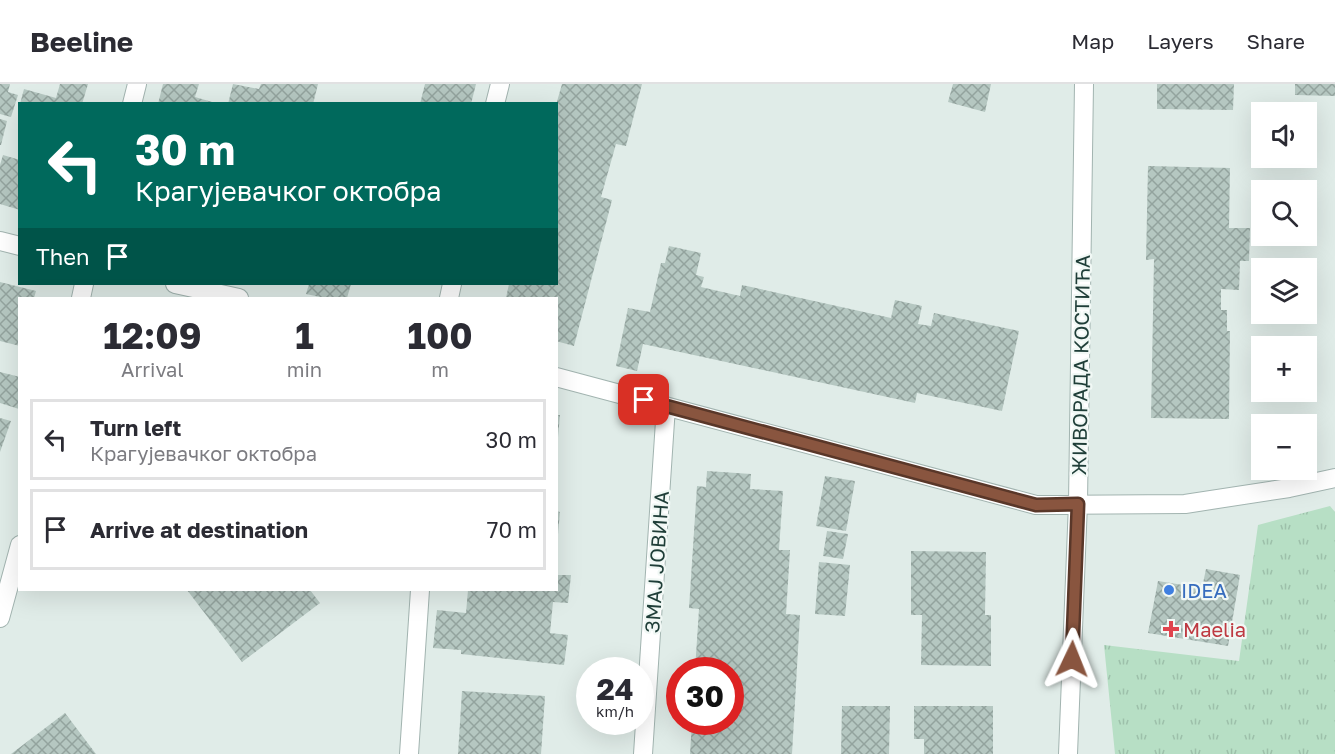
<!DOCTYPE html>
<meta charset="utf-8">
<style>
:root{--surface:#fff;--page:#f7f7f7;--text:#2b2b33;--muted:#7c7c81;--line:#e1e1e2}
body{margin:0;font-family:"Golos Text",sans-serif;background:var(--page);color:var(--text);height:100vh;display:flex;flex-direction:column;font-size:22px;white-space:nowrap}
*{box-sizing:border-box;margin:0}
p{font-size:20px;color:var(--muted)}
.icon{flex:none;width:33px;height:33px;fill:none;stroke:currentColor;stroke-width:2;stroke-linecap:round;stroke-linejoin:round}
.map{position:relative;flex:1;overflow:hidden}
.side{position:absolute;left:18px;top:213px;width:540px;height:294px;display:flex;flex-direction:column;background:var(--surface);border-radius:0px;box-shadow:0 6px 24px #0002}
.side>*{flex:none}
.hud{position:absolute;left:18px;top:18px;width:540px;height:183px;border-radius:0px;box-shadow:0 6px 24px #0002;background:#00695c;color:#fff;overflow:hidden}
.controls{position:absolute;left:1251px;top:18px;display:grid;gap:12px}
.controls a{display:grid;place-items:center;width:66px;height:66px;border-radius:0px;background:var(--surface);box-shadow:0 6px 24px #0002;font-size:30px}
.speed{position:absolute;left:576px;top:573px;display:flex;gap:12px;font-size:30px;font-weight:700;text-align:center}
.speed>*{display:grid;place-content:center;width:78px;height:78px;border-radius:50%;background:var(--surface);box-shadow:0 6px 24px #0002;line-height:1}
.speed small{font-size:15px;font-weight:400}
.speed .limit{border:9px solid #d22;background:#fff;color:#111}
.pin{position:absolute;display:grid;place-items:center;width:51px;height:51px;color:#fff;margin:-26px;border-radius:12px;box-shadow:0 3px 9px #0006}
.me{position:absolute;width:66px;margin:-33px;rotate:2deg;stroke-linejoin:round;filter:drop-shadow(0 0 4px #0008)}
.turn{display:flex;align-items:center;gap:21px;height:126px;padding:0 18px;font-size:27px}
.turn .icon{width:78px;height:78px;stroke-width:2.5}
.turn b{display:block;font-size:42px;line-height:51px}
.then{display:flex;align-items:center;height:57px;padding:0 18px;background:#0003;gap:12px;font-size:22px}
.eta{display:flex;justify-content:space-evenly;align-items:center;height:102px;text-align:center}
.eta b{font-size:36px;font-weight:700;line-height:42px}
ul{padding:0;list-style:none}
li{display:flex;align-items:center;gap:18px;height:81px;margin:0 12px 9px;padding:0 6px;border:3px solid var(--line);border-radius:0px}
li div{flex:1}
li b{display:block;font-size:22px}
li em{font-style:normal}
header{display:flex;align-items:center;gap:36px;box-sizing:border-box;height:84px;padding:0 30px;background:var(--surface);border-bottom:2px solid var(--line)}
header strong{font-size:28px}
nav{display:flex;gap:33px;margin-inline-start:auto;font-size:21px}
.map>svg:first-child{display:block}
.grass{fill:url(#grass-tufts)}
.building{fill:url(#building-cross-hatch)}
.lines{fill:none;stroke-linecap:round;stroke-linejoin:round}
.minor-casing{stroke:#a2b4b0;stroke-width:20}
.minor{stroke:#fff;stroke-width:18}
.route-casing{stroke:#593729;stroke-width:15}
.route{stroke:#89553f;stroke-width:10}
.shop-dot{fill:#3f7fe0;stroke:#f1f8f5;stroke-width:2}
.health-dot{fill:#e0444e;stroke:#f1f8f5;stroke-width:2}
.labels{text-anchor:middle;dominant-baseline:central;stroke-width:4.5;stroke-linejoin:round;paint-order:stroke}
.street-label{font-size:20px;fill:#1f3e38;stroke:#f1f8f5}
.shop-label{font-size:20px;fill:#366cbe;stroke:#f1f8f5;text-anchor:start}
.health-label{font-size:20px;fill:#be3a42;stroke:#f1f8f5;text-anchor:start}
</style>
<header>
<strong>Beeline</strong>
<nav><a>Map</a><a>Layers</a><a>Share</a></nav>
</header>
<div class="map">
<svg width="1335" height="670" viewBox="0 0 1335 670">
<defs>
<pattern id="grass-tufts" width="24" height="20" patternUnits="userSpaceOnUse" patternTransform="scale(1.5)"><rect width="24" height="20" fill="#b7dfc5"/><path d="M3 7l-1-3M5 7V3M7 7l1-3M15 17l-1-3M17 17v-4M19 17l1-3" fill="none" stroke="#9dc0aa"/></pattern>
<pattern id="building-cross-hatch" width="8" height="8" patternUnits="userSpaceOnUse" patternTransform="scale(1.5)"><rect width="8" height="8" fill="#b5c7c1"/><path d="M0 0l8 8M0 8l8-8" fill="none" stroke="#93a39e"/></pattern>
</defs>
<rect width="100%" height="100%" fill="#e0ece8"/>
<!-- grass -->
<path class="grass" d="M1330,422L1335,428V670H1115L1104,561L1239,577L1258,441Z"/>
<!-- building -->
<path class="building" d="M0,0H10L8,8L18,11L11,33L0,30Z
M60,0H88L82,20H20L24,5L56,14Z
M163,0H199L195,13L219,20H158Z
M233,0L259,5L261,0H318L313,20H228Z
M425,0H476L471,20H420Z
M562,0H642L626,62L616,60L601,113L612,116L574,262L556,257V214H506L509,200H556V21Z
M953,0H991L985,28L948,18Z
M1157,0H1234L1233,26L1157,25Z
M1295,0H1335V12L1295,11Z
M0,35L7,37L1,61H0Z
M3,71L20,76V126L0,120V81Z
M1148,82L1230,84L1229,144H1250L1249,177H1240L1239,206L1221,205V226H1227V247H1230L1229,335L1151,334L1154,175L1146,176Z
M669,162L701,169L696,191L704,193L701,203L740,212L742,201L891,234L895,216L922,222L918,240L931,242L934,229L1019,247L1002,327L917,309L915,319L643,260L637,287L616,282L628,224L650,228L661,179H665Z
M0,198L36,207L34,214H20V262L0,257Z
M309,200H351L347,214H325L306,210Z
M0,288L20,293L19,325L0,319Z
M556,331H560L558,353H556Z
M0,334L11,337L0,368Z
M707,387L751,390L750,405L783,407L779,466H790L786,530L800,531L792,670H690L692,638H730V586H695L699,525L689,524L697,402L706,403Z
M825,392L855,397L846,447L816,442Z
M556,427L560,428L558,450H556Z
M827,447L848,450L843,475L823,472Z
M911,467L986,468L985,531H991V582L921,581L922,531H911Z
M819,478L850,481L845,532L815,530Z
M1206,485L1240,491L1228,562L1148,549L1158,497L1202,504Z
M556,491H571L568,519L553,518L550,549L568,551L564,581L461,570V566L433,564L437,526L466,529L468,506H556Z
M187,506H310L320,519L242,578Z
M462,607L545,612L541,670H458Z
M842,622H890L889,670H841Z
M914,622H993V670H924V655H914Z
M65,629L96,670H11Z"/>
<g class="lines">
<defs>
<path id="minor" d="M132,20L137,0
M495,20L500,0
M0,157L20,162
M175,200L239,214
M81,214L84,200
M449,214L452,200
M556,293L1036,421L1185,420L1289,404L1335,394
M0,534L20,461
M409,670L420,506
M643,670L666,322
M1068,670L1078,419L1084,0"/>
</defs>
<!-- minor casing -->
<use href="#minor" class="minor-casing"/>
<!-- minor -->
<use href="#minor" class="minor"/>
</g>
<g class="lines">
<defs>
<path id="route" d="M644,316L1036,421L1078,420L1072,575"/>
</defs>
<!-- route casing -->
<use href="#route" class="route-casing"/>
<!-- route -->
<use href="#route" class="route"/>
</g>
<!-- markers -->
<circle class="shop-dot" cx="1169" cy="506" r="6"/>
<path class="health-dot" d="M1168 536h6v6h6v6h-6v6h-6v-6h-6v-6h6z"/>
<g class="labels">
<!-- street labels -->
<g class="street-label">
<text transform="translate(1080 281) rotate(-89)">ЖИВОРАДА КОСТИЋА</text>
<text transform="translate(656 478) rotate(-86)">ЗМАЈ ЈОВИНА</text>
</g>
<!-- shop labels -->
<g class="shop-label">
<text x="1181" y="506">IDEA</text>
</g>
<!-- health labels -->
<g class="health-label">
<text x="1183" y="545">Maelia</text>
</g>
</g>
</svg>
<div class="controls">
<a><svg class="icon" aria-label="sound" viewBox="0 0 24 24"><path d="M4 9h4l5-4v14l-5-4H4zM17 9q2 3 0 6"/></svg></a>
<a><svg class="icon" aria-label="search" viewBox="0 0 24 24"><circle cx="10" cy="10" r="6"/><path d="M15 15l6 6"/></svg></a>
<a><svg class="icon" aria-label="layers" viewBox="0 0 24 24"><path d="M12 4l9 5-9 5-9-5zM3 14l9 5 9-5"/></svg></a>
<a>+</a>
<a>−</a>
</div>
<div class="speed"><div>24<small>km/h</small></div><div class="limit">30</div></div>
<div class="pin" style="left:644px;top:316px;background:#d93025"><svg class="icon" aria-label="arrive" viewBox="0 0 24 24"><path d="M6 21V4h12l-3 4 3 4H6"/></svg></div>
<svg class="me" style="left:1072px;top:575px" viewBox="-20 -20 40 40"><path d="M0-17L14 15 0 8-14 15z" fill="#89553f" stroke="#fff" stroke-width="4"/></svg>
<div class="hud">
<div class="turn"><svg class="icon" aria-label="left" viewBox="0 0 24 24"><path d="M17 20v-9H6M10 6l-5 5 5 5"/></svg><div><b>30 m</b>Крагујевачког октобра</div></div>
<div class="then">Then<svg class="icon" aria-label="arrive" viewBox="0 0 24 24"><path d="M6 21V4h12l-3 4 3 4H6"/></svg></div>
</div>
<section class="side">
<div class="eta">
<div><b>12:09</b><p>Arrival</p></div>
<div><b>1</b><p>min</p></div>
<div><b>100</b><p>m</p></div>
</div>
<ul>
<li><svg class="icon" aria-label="left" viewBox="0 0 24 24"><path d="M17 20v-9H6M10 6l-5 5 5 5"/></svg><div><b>Turn left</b><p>Крагујевачког октобра</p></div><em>30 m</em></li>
<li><svg class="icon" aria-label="arrive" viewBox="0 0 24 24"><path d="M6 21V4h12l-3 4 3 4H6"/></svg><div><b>Arrive at destination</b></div><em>70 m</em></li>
</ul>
</section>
</div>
